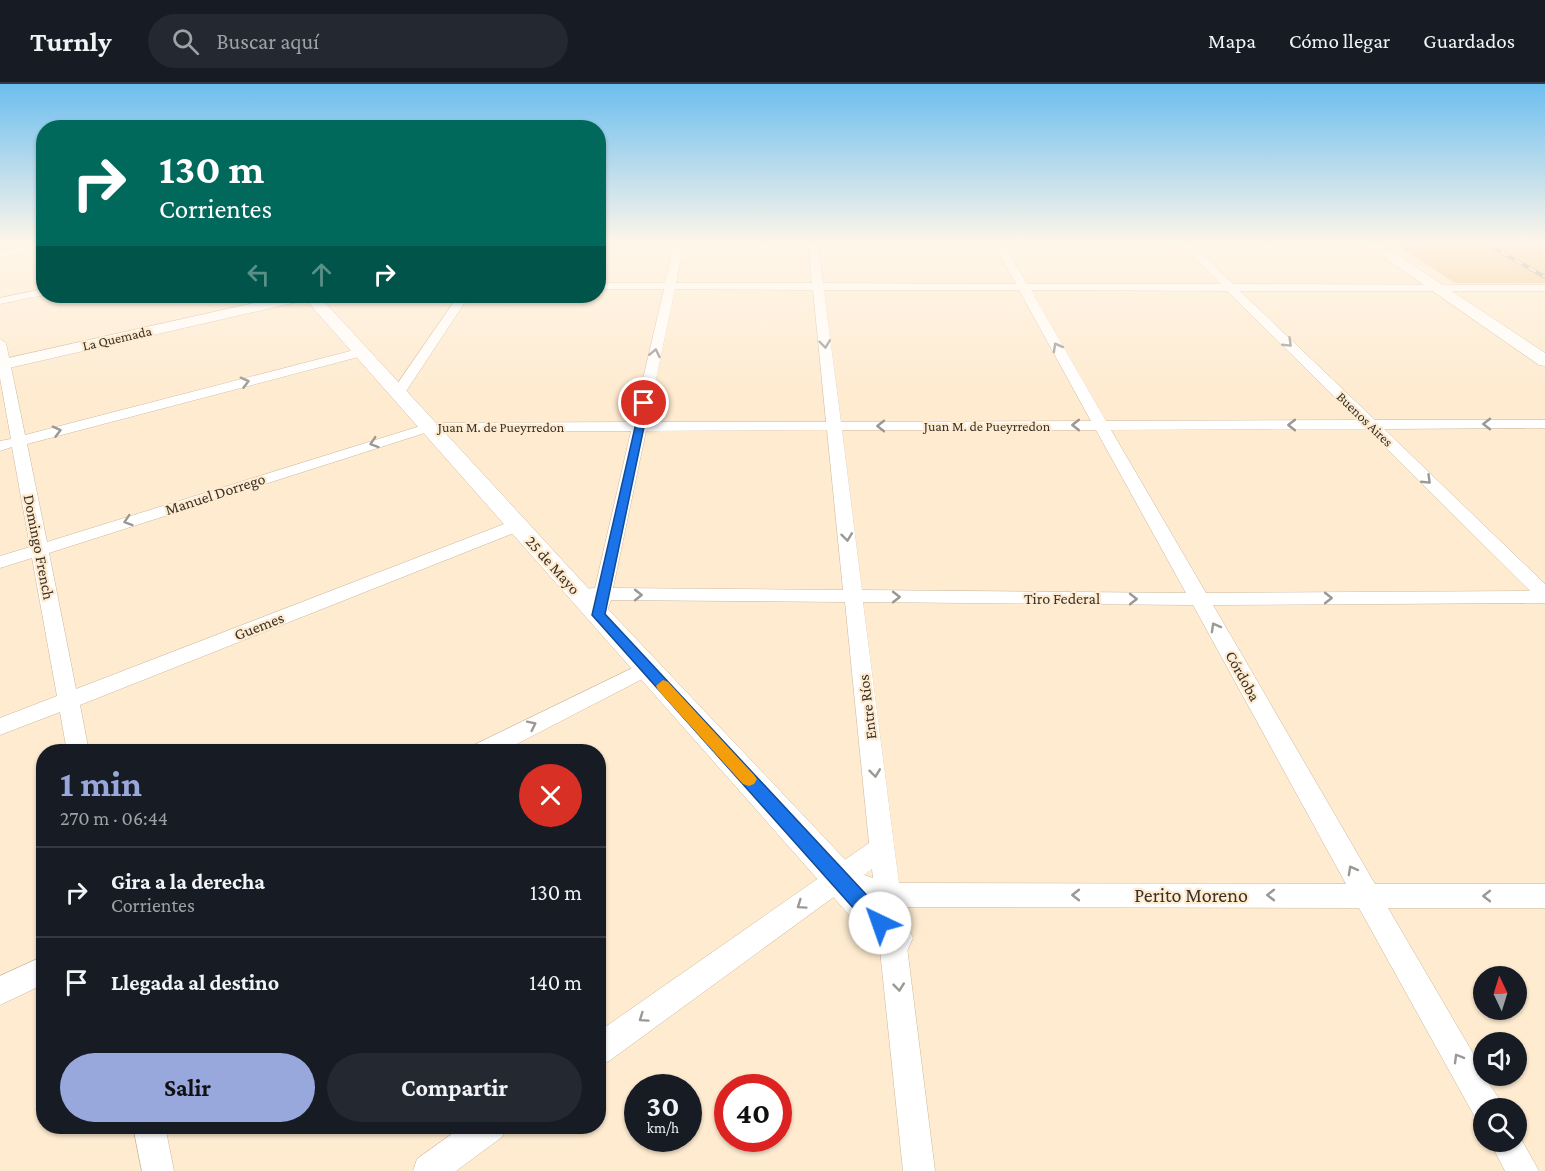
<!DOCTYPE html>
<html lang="es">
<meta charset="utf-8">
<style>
:root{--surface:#171b24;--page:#242831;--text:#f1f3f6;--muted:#9ea1a6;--line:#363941;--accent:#98a8dc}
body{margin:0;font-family:"Crimson Pro",serif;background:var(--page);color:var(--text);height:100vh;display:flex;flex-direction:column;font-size:22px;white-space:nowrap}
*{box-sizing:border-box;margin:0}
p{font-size:20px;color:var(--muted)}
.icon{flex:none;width:33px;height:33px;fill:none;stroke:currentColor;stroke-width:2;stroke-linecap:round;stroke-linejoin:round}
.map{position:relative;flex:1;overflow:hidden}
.drawer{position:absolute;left:36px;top:660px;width:570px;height:390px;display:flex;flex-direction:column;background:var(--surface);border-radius:24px;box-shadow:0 2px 4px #0004}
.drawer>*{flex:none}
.hud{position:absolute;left:36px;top:36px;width:570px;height:183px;border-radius:24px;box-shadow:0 2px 4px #0004;background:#00695c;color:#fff;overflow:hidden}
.needle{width:39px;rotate:356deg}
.controls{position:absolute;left:1473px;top:882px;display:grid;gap:12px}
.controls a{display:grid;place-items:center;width:54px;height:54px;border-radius:50%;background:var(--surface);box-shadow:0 2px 4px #0004;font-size:30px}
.speed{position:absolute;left:624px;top:990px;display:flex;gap:12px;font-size:30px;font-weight:700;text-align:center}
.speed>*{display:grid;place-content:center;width:78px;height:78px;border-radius:50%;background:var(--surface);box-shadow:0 2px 4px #0004;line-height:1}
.speed small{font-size:15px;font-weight:400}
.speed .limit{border:9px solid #d22;background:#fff;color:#111}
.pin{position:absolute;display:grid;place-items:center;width:51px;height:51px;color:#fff;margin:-26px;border:3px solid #fff;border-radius:50%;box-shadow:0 2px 6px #0007}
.me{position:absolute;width:66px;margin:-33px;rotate:318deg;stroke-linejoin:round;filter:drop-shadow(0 0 4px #0008)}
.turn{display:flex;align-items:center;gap:21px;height:126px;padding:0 24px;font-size:27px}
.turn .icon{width:78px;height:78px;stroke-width:2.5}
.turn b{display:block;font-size:42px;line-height:51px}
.lanes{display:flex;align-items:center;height:57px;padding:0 24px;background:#0003;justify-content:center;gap:30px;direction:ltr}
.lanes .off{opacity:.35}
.round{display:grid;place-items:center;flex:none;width:63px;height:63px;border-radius:32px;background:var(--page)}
.summary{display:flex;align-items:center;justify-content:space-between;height:102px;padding:0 24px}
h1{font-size:36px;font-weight:700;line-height:45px;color:var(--accent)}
.cta{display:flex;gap:12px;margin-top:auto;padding:12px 24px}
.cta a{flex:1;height:69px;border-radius:36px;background:var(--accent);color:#111;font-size:24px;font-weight:700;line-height:69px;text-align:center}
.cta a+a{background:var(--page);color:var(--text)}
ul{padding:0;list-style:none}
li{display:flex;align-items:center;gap:18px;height:90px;padding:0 24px;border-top:2px solid var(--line)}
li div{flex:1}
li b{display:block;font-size:22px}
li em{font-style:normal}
header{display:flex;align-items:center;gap:36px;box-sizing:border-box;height:84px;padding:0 30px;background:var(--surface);border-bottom:2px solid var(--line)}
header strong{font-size:28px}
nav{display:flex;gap:33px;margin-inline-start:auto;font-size:21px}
.search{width:420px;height:54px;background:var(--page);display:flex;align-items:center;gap:15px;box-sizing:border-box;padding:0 21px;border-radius:33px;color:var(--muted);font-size:22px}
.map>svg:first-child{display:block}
.green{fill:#f0c88c}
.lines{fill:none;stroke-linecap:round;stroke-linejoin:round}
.street-casing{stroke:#cbb99f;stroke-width:1}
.secondary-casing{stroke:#cbb99f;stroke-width:1}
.street{fill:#fff;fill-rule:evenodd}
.secondary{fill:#fff;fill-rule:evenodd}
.rail-casing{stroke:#9b8e7b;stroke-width:4}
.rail{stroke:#feebd0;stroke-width:2;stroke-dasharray:8;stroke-linecap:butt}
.oneway{stroke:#9c9893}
.route{fill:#1a73e8;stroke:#114b97;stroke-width:1.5}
.slow{fill:#f59e0b}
.labels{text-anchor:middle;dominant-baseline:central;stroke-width:4.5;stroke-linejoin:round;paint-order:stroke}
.far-street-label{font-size:14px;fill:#393127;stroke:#feebd0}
.street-label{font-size:16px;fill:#393127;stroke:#feebd0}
.near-street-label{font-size:20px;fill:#393127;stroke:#feebd0}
</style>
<header>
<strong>Turnly</strong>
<div class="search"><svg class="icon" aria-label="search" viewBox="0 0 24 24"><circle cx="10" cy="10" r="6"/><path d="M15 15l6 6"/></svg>Buscar aquí</div>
<nav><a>Mapa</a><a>Cómo llegar</a><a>Guardados</a></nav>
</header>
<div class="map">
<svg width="1545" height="1087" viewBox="0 0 1545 1087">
<rect width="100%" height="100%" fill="#feebd0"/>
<!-- green -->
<path class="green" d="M1395,160H1545V199H1455Z"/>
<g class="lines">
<defs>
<path id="street" d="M39,160H44V165L0,173V167Z
M674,160H684L676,199H812L808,160H818L823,199L1016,200L994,160H1004L1027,200H1221L1181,160H1192L1233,200L1545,201V207H1240L1375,336H1545V344L1384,345L1545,500V519L1213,521L1375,800H1545V824H1388L1484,988V992L1498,1013L1502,1024H1484V1038L1476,1035L1359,824L902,823L935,1087H903L875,818L842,807L609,977L598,981V948L869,759L845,518L611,516L607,527L600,529L593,527L591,523L592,516L572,514L570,510L572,506L595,504L631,347H431L49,469L76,605L512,437H524L526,441L524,445L80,621L89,668H67L60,628L0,651V634L57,612L32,474L0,484V472L30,463L12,363L0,367V357L11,355L0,294V255L6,259L25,351L362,264L368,268L366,271L27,360L47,458L430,339L633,338L664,205H598V199H665ZM675,205L813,206L826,338H647ZM824,206H1019L1091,337L841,338ZM1031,206L1227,207L1358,336L1106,337ZM1367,345L1530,507L1206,509L1111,346ZM827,346L843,506L613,504L646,347ZM842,346H1096L1186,509L862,506ZM863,518L1193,521L1346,800L899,799ZM872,785L873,794L864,791Z
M44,205V211L0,220V214Z
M458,212H469L403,312H393L391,309Z
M647,577L654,579L657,584L654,589L501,668H469L472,662Z
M44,872V900L0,921V892Z
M133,1042H165L174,1087H142Z
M463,1042H507L502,1053L456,1087H413L417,1075Z
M1516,1046L1539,1087H1505L1490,1058H1516Z"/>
<path id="secondary" d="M1365,160H1381L1545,269V282L1539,281Z
M285,212H319L588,504L907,841L913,854L907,867L894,872L881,867L306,216L0,286V276Z"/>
</defs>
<!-- street casing -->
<use href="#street" class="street-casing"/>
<!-- secondary casing -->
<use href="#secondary" class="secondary-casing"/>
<!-- street -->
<use href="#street" class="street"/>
<!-- secondary -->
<use href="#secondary" class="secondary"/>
<defs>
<path id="rail" d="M1487,160L1545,193"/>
</defs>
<!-- rail casing -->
<use href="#rail" class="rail-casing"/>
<!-- rail -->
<use href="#rail" class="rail"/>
</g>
<!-- one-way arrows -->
<defs><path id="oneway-chevron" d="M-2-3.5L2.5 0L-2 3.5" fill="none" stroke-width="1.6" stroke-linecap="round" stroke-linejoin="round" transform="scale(1.5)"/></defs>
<g class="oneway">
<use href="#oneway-chevron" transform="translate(1288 259) rotate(44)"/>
<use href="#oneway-chevron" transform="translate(825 260) rotate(83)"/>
<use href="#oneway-chevron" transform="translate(1057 263) rotate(-119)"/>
<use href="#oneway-chevron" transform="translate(655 269) rotate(-78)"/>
<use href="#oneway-chevron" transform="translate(245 298) rotate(-15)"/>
<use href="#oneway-chevron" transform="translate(1487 340) rotate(180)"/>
<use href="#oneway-chevron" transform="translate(1076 341) rotate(180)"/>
<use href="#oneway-chevron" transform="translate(1292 341) rotate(180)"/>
<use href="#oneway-chevron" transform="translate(881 342) rotate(180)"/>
<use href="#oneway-chevron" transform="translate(57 347) rotate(-15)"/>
<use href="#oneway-chevron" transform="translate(374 359) rotate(162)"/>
<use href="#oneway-chevron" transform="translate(1427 396) rotate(44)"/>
<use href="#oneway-chevron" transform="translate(128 437) rotate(162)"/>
<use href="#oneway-chevron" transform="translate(847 453) rotate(83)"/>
<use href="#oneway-chevron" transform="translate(638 511)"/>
<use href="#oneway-chevron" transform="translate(896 513)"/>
<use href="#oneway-chevron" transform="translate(1328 514)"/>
<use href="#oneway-chevron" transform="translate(1133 515)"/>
<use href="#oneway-chevron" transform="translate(1215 543) rotate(-119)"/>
<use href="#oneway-chevron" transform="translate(532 641) rotate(-26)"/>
<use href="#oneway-chevron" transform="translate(875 689) rotate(83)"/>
<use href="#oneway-chevron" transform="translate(1352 786) rotate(-119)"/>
<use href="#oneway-chevron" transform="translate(1076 811) rotate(-180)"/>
<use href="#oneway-chevron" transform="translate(1271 811) rotate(-180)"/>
<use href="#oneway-chevron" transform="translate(1487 812) rotate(-180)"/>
<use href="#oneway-chevron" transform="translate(801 821) rotate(145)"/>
<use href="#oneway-chevron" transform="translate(899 903) rotate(84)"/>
<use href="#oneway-chevron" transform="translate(643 934) rotate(145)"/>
<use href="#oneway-chevron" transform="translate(1458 974) rotate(-120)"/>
</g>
<!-- sky -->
<linearGradient id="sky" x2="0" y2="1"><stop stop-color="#6cbeef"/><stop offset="0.51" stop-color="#fff6ea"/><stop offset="1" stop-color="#fff6ea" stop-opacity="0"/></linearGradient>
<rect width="1545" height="312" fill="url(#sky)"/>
<!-- route -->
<path class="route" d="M641,317L649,319L605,530L887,833L889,839L887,846L880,848L873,846L592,531Z"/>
<!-- slow -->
<path class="slow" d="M663,596L668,598L754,691L757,695L754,700L749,702L743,700L658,606L656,602Z"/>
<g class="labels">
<!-- far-street labels -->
<g class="far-street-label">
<text transform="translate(117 254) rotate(-13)">La Quemada</text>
<text transform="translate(1365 335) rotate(44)">Buenos Aires</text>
<text x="987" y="342">Juan M. de Pueyrredon</text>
<text x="501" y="343">Juan M. de Pueyrredon</text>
</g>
<!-- street labels -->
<g class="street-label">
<text transform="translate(215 410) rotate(-18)">Manuel Dorrego</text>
<text transform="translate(39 463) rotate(79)">Domingo French</text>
<text transform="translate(553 481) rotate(48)">25 de Mayo</text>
<text x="1062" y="514">Tiro Federal</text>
<text transform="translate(259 542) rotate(-21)">Guemes</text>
<text transform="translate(1243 592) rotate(61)">Córdoba</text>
<text transform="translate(867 623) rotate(-97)">Entre Ríos</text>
</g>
<!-- near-street labels -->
<g class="near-street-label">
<text x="1191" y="811">Perito Moreno</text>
</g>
</g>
</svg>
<div class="controls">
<a><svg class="needle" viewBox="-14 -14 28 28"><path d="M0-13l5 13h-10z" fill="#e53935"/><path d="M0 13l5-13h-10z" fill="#9ea1a6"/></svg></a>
<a><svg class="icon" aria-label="sound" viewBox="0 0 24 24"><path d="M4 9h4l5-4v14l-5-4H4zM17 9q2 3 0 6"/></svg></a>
<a><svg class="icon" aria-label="search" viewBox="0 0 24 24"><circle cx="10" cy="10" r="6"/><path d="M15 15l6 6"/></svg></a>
</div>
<div class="speed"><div>30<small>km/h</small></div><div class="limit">40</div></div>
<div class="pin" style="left:644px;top:319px;background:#d93025"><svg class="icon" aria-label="arrive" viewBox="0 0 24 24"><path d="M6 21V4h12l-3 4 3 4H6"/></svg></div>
<svg class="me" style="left:880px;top:839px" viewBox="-20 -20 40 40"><circle r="19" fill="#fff"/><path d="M0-13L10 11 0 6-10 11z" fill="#1a73e8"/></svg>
<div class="hud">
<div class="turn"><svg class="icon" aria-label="right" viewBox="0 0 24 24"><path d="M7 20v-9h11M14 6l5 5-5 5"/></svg><div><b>130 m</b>Corrientes</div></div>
<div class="lanes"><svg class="icon off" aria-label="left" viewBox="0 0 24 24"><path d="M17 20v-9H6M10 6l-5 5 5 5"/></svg><svg class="icon off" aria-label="ahead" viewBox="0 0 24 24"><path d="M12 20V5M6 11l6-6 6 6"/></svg><svg class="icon" aria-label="right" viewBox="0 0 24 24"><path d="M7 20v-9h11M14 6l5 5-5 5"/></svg></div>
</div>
<section class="drawer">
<div class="summary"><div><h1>1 min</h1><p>270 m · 06:44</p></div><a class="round" style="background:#d93025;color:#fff"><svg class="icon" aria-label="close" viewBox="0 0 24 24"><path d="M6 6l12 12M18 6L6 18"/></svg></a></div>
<ul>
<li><svg class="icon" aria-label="right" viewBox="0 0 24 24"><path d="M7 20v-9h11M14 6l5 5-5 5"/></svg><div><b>Gira a la derecha</b><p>Corrientes</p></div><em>130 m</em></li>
<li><svg class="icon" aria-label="arrive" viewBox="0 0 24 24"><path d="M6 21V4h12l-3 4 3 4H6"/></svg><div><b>Llegada al destino</b></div><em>140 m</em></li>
</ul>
<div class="cta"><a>Salir</a><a>Compartir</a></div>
</section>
</div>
